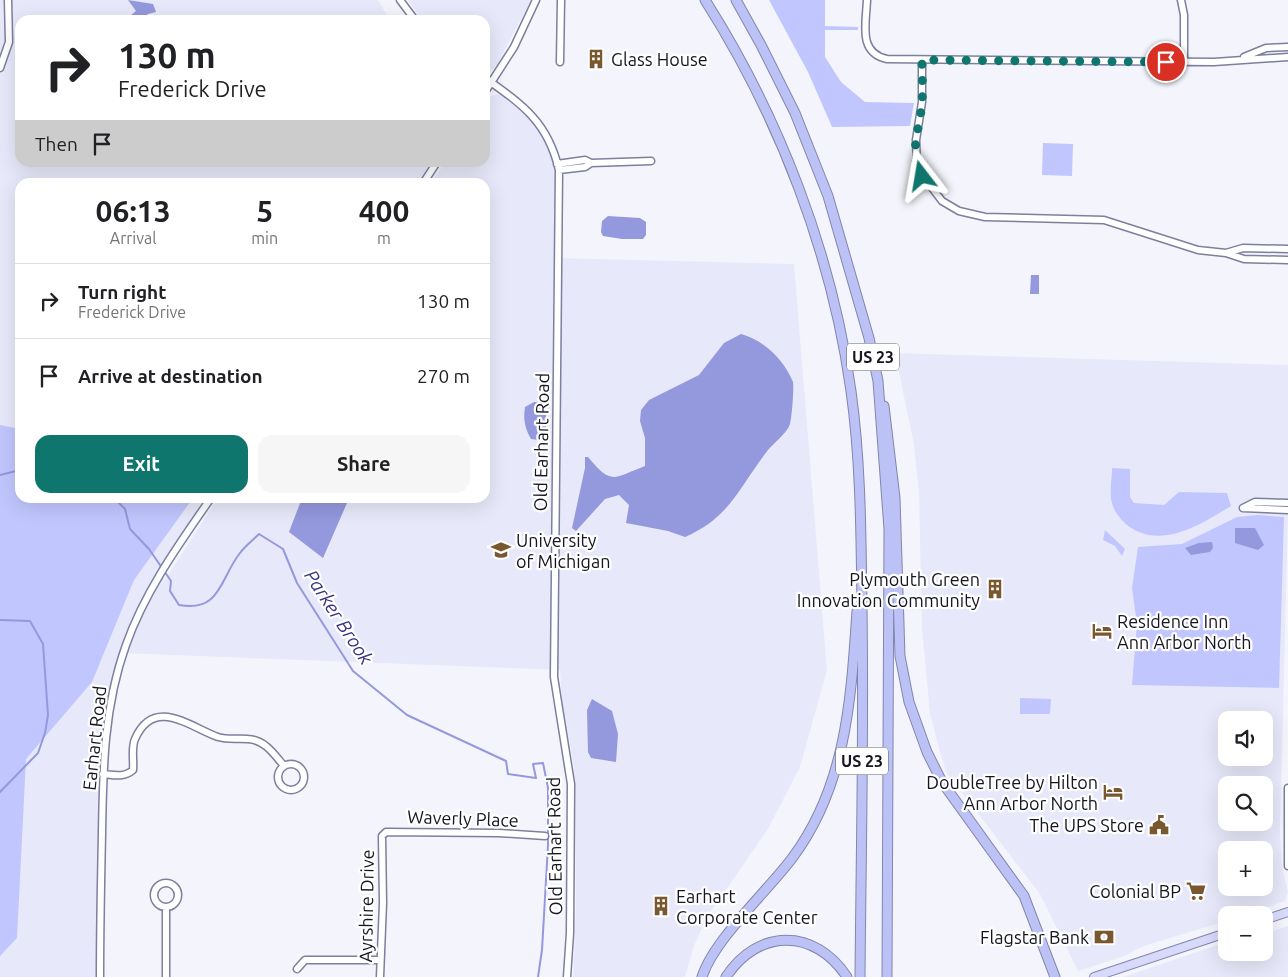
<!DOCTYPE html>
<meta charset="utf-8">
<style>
:root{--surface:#fff;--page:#f6f6f6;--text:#202124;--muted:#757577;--line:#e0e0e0;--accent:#0f766e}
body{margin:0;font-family:Ubuntu,sans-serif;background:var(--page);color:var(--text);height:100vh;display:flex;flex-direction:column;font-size:19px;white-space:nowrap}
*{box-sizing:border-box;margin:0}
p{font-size:16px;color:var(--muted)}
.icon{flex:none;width:28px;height:28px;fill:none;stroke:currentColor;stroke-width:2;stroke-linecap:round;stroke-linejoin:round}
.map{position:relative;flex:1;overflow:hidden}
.details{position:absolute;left:15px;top:178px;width:475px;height:325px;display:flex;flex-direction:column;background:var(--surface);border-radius:15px;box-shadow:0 5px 20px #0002}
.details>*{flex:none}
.banner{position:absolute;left:15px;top:15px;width:475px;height:152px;border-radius:15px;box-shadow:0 5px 20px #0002;background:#fff;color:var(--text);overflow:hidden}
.tools{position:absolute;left:1218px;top:711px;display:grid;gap:10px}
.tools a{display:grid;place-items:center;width:55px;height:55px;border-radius:10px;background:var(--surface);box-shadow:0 5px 20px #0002;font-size:25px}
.pin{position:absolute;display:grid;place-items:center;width:42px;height:42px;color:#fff;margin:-21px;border:2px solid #fff;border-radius:50%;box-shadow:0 1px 5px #0007}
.me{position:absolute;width:55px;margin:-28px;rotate:346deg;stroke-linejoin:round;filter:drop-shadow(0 0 4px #0008)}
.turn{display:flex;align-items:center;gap:18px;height:105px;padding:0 20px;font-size:22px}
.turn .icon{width:65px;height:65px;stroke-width:2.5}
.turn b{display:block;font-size:35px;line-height:42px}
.then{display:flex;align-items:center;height:48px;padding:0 20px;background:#0003;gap:10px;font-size:19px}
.eta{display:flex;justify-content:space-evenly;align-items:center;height:85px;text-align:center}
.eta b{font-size:30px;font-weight:700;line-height:35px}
.button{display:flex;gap:10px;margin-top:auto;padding:10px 20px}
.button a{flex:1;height:58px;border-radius:15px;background:var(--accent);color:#fff;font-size:20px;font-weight:700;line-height:58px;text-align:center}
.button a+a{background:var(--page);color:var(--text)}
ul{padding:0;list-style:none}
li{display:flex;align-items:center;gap:15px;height:75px;padding:0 20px;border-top:1px solid var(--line)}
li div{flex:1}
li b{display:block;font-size:19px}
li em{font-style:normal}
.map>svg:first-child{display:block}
.built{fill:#e7e9fa;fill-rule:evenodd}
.green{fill:#c1c6fe}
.water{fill:#9498dd}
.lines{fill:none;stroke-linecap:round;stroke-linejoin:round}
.stream{stroke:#9498dd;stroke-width:2}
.minor-casing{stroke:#7c7f9e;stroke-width:9}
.major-casing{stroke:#8286ab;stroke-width:10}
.highway-casing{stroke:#8286ab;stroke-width:11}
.minor{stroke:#fff;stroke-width:6}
.major{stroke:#d7dafa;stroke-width:8}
.highway{stroke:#bdc2f6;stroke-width:9}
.route{stroke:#0f766e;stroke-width:9;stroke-dasharray:0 16.2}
.labels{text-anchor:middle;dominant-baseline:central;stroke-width:4.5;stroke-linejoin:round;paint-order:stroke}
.shield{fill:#fff;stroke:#5b5c64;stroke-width:1}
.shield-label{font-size:16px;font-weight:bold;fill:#151621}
.poi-label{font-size:18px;fill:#151621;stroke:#fff;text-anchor:end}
.street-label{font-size:18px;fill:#151621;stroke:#fff}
.water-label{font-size:19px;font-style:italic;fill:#383383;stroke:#fff}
</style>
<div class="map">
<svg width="1288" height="977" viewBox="0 0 1288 977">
<rect width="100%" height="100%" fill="#f4f5fc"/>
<!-- built -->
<path class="built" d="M0,0H378L390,20H20V162L431,163L418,182H20V498H207L159,568L165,580L218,498H485V182H431L445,163L485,162V103L491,96L500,94L518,105L533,119L549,148L557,180V258L794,264L827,670L800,767L768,829L707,917L694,946L685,977H573L576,906L575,798L574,767L562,700L560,670L121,653L105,721L102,750L97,977H0Z
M408,0H531L499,61L494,69L488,71H485V20H422Z
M895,353L1288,365V516L1280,833L1282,866L1288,892L1285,901L1246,915H1226V921L1144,946L1124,956L1078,971L1040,894L953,781L946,772L940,752L930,714L922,629L919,494L914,445ZM1226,720H1264V758H1226ZM1226,785H1264V822H1226ZM1226,850H1264V888H1226Z
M1288,926V977H1123L1226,942V952H1264V934Z"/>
<!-- green -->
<path class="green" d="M769,0H825V26L858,27V30H825V57L841,82L865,102L914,103L910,126L832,127L808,72Z
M1043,143L1073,144L1072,176L1042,175Z
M0,425L20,429V498H193L134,580L92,682L26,759L17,938L0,956Z
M1112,468L1130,469V497L1134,503L1164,505L1179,492L1227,493L1231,506C1201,524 1161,551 1127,525C1121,520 1114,512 1112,503C1109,493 1112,479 1112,468Z
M1258,515L1284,517L1279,688L1132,685L1137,624L1132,588L1138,547L1182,544L1237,517Z
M1105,530L1125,549L1122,556L1115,546L1103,540Z
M1020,698L1051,699L1050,714H1020Z"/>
<!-- water -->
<path class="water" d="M128,0L153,4L156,12L148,14L142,20H125L136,11Z
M608,216L640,218L646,222V235L643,239H622L603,236L601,232L602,221Z
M1031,275H1039V294H1030Z
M741,334C764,340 784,360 793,382C794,387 792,418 790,424C787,433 774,443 768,450C739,487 731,517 685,537L668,531L626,523L629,505L619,495L605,499L576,531L572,528L585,468V457H588C612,486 613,478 645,466V438L640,421L641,410L649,400L699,375L724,343Z
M534,402H546V441L531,439C525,428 523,420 525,407Z
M302,498H346L347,503L323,558L289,532Z
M1235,528H1255L1264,545L1258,550L1235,543Z
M1212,542L1213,548L1210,552L1191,555L1185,548L1199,543Z
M592,699L612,711L618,734L616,762L591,758L588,752L587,710Z"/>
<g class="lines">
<!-- stream -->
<path class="stream" d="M0,475L20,470
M114,498L125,509L130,529L149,549L171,581L170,591L179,605C221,613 220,578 240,553C245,546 253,540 259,534L283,549L297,583L353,671L407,715L506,761L508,774L536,778L533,764L543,763L548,788V845L542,950L538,977
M0,620L30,621L43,644L48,715L45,733L38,753L0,792"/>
<defs>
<path id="minor" d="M400,0L415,20
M867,0C866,24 858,53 887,59L1214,62L1288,57
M1181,0L1184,15V62
M1244,57L1266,48L1288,47
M922,60V102L916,140L917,168L942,201L959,211L985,217L1104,220L1198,250L1226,253L1244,259L1288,260
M560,62L561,0
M0,68L9,42L8,0
M485,78C523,105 548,122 559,170L554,677L571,784L570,933L567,977
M485,92L514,47L536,0
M557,164L585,160L591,163L651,161
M559,170L585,167L591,163
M424,182L437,162
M1226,253L1243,248L1288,249
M1243,508L1255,502L1288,503
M1243,508L1288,510
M278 777a13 13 0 1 1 26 0a13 13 0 1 1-26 0Z
M103,774C113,775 124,778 133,770C134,760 131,748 135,739C154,696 190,727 218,737C228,740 238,738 248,739C265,740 274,754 284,766
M1288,788V866
M154 895a12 12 0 1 1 24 0a12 12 0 1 1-24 0Z
M297,969L305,960H380
M100,977C100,929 101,881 102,833C103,768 104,706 126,645C145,591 179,544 211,498
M166,977V907
M380,977L383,903L382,836L386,832L499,833L545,836"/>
<path id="major" d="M1264,920L1288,912
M1094,977L1226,933"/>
<path id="highway" d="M705,0C779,116 832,254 851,391C861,463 861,535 862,608C864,731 861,854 860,977
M736,0L761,45L795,113L828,196L869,338L878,381L889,529L887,977
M884,406L895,498L900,656L909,702L927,752L942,782L1024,896L1055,977
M702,977C714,939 768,891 793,857C847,784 851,697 857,611
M726,977C758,928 815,928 847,977"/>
</defs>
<!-- minor casing -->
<use href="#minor" class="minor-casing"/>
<!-- major casing -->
<use href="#major" class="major-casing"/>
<!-- highway casing -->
<use href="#highway" class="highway-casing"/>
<!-- minor -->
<use href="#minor" class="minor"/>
<!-- major -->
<use href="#major" class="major"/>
<!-- highway -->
<use href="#highway" class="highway"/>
</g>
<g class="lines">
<!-- route -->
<path class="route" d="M922,176C908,155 920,127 922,103C923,89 922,74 922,60L1166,62"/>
</g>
<!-- icons -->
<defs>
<symbol id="building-bare" viewBox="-9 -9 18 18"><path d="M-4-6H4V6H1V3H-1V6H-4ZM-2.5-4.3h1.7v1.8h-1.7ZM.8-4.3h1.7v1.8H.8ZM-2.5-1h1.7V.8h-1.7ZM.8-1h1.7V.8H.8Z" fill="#7a582f" stroke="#fff" stroke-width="2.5" paint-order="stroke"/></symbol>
<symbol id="university-bare" viewBox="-9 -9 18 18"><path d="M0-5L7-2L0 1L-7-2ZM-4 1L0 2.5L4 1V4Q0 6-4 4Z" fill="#7a582f" stroke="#fff" stroke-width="2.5" paint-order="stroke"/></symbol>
<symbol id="hotel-bare" viewBox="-9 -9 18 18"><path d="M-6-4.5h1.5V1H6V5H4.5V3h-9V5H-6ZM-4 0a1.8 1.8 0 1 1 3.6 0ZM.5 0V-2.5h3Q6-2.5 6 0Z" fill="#7a582f" stroke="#fff" stroke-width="2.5" paint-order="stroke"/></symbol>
<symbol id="civic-bare" viewBox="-9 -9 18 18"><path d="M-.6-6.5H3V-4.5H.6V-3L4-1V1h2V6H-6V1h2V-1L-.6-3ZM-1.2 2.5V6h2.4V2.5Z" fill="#7a582f" stroke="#fff" stroke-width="2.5" paint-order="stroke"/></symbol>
<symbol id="supermarket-bare" viewBox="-9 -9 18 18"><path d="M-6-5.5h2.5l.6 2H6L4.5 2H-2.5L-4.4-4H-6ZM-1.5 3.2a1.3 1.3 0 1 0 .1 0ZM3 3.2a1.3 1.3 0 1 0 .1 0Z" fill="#7a582f" stroke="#fff" stroke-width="2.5" paint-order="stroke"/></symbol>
<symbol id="bank-bare" viewBox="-9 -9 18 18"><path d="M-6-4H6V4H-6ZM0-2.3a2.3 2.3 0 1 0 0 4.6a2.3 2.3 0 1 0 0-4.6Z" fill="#7a582f" stroke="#fff" stroke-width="2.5" paint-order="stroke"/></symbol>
</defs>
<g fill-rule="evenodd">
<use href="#building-bare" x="582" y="45" width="28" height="28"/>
<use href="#university-bare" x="487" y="536" width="28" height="28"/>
<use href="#building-bare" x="981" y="575" width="28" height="28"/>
<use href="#hotel-bare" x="1088" y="617" width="28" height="28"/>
<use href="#hotel-bare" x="1099" y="778" width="28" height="28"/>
<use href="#civic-bare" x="1145" y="811" width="28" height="28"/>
<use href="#supermarket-bare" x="1182" y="877" width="28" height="28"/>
<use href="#building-bare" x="647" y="892" width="28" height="28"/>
<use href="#bank-bare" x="1090" y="923" width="28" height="28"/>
</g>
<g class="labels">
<!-- shield labels -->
<g class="shield">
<rect x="847" y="343.5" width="52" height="27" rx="4"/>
<rect x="836" y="747.5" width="52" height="27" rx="4"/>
</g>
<g class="shield-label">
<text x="873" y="357">US 23</text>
<text x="862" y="761">US 23</text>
</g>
<!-- poi labels -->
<g class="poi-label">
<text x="611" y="59" text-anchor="start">Glass House</text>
<text x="516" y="540" text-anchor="start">University<tspan x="516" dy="21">of Michigan</tspan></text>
<text x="980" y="579">Plymouth Green<tspan x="980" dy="21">Innovation Community</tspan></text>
<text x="1117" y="621" text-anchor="start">Residence Inn<tspan x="1117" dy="21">Ann Arbor North</tspan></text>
<text x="1098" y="782">DoubleTree by Hilton<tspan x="1098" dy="21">Ann Arbor North</tspan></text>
<text x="1144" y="825">The UPS Store</text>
<text x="1181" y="891">Colonial BP</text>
<text x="676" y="896" text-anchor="start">Earhart<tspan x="676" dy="21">Corporate Center</tspan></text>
<text x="1089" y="937">Flagstar Bank</text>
</g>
<!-- street labels -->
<g class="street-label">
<text transform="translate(541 442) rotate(-89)">Old Earhart Road</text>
<text transform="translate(94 738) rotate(-84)">Earhart Road</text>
<text transform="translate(463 818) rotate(2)">Waverly Place</text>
<text transform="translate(554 846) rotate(-91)">Old Earhart Road</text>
<text transform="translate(366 906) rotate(-89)">Ayrshire Drive</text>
</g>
<!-- water labels -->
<g class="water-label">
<text transform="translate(339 617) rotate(57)">Parker Brook</text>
</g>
</g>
</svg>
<div class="tools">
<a><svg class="icon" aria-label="sound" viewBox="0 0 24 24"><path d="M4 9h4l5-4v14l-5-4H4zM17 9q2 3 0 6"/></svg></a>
<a><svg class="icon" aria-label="search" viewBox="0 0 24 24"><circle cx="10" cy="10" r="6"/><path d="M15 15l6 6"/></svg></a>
<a>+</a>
<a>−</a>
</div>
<div class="pin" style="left:1166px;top:62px;background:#d93025"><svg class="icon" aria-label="arrive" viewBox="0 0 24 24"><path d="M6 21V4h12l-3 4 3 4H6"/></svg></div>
<svg class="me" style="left:922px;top:176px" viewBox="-20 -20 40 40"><path d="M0-17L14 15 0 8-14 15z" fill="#0f766e" stroke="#fff" stroke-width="4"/></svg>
<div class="banner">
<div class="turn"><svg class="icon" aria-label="right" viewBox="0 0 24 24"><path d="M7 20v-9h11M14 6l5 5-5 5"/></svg><div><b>130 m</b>Frederick Drive</div></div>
<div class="then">Then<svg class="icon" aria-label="arrive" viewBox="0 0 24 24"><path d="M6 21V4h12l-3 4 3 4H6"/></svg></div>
</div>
<section class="details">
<div class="eta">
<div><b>06:13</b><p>Arrival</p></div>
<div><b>5</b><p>min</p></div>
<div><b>400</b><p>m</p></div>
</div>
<ul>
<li><svg class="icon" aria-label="right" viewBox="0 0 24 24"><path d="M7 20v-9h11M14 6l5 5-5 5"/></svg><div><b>Turn right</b><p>Frederick Drive</p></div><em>130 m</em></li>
<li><svg class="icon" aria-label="arrive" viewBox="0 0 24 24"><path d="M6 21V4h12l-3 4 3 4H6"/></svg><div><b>Arrive at destination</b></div><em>270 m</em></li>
</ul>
<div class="button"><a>Exit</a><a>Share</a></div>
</section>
</div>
